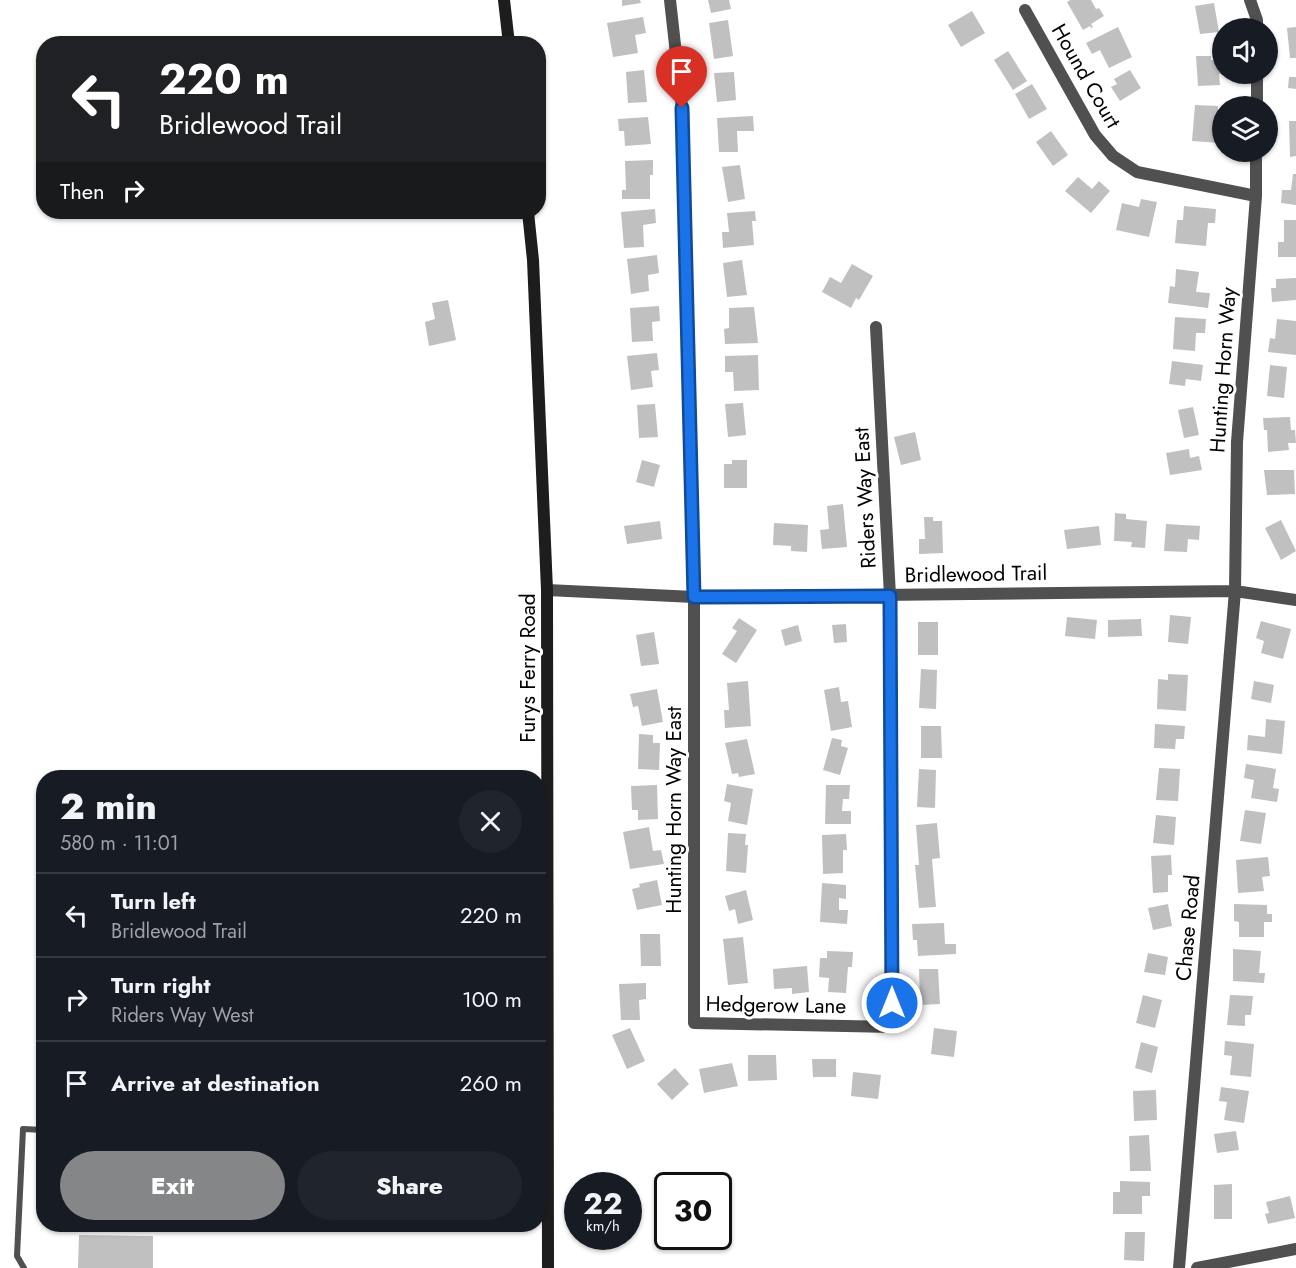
<!DOCTYPE html>
<meta charset="utf-8">
<style>
:root{--surface:#171b24;--page:#20242c;--text:#f1f3f6;--muted:#9ea1a6;--line:#363941;--accent:#858687}
body{margin:0;font-family:Jost,sans-serif;background:var(--page);color:var(--text);height:100vh;display:flex;flex-direction:column;font-size:22px;white-space:nowrap}
*{box-sizing:border-box;margin:0}
p{font-size:20px;color:var(--muted)}
.icon{flex:none;width:33px;height:33px;fill:none;stroke:currentColor;stroke-width:2;stroke-linecap:round;stroke-linejoin:round}
.map{position:relative;flex:1;overflow:hidden}
.drawer{position:absolute;left:36px;top:770px;width:510px;height:462px;display:flex;flex-direction:column;background:var(--surface);border-radius:24px;box-shadow:0 2px 4px #0004}
.drawer>*{flex:none}
.hud{position:absolute;left:36px;top:36px;width:510px;height:183px;border-radius:24px;box-shadow:0 2px 4px #0004;background:#202124;color:#fff;overflow:hidden}
.controls{position:absolute;left:1212px;top:18px;display:grid;gap:12px}
.controls a{display:grid;place-items:center;width:66px;height:66px;border-radius:50%;background:var(--surface);box-shadow:0 2px 4px #0004;font-size:30px}
.speed{position:absolute;left:564px;top:1172px;display:flex;gap:12px;font-size:30px;font-weight:700;text-align:center}
.speed>*{display:grid;place-content:center;width:78px;height:78px;border-radius:50%;background:var(--surface);box-shadow:0 2px 4px #0004;line-height:1}
.speed small{font-size:15px;font-weight:400}
.speed .limit{border:3px solid #111;border-radius:9px;background:#fff;color:#111}
.pin{position:absolute;display:grid;place-items:center;width:51px;height:51px;color:#fff;margin:-62px -26px;border-radius:50% 50% 50% 0;rotate:-45deg;box-shadow:0 0 6px #0007}
.pin .icon{rotate:45deg}
.me{position:absolute;width:66px;margin:-33px;rotate:0deg;stroke-linejoin:round;filter:drop-shadow(0 0 4px #0008)}
.turn{display:flex;align-items:center;gap:21px;height:126px;padding:0 24px;font-size:27px}
.turn .icon{width:78px;height:78px;stroke-width:2.5}
.turn b{display:block;font-size:42px;line-height:51px}
.then{display:flex;align-items:center;height:57px;padding:0 24px;background:#0003;gap:12px;font-size:22px}
.round{display:grid;place-items:center;flex:none;width:63px;height:63px;border-radius:32px;background:var(--page)}
.summary{display:flex;align-items:center;justify-content:space-between;height:102px;padding:0 24px}
h1{font-size:36px;font-weight:800;line-height:45px}
.primary-button{display:flex;gap:12px;margin-top:auto;padding:12px 24px}
.primary-button a{flex:1;height:69px;border-radius:36px;background:var(--accent);color:#fff;font-size:24px;font-weight:800;line-height:69px;text-align:center}
.primary-button a+a{background:var(--page);color:var(--text)}
ul{padding:0;list-style:none}
li{display:flex;align-items:center;gap:18px;height:84px;padding:0 24px;border-top:2px solid var(--line)}
li div{flex:1}
li b{display:block;font-size:22px}
li em{font-style:normal}
.map>svg:first-child{display:block}
.building{fill:#c0c0c0}
.lines{fill:none;stroke-linecap:round;stroke-linejoin:round}
.lane{stroke:#505050;stroke-width:6}
.street{stroke:#505050;stroke-width:12}
.secondary{stroke:#1d1d1d;stroke-width:12}
.route-casing{stroke:#114b97;stroke-width:15}
.route{stroke:#1a73e8;stroke-width:10}
.labels{text-anchor:middle;dominant-baseline:central;stroke-width:6;stroke-linejoin:round;paint-order:stroke}
.street-label{font-size:21px;fill:#000;stroke:#fff}
</style>
<div class="map">
<svg width="1296" height="1268" viewBox="0 0 1296 1268">
<rect width="100%" height="100%" fill="#fff"/>
<!-- building -->
<path class="building" d="M622,0H640L641,3L622,6Z
M708,0H729L731,9L711,13Z
M1070,0H1091L1096,9L1099,8L1104,16L1091,24L1093,27L1091,28L1090,26L1083,30L1067,2Z
M1214,3L1219,32L1200,34L1195,6Z
M972,11L985,33L961,47L948,25Z
M643,17L646,33L635,35L638,53L613,57L607,23Z
M728,20L733,56L714,59L709,23Z
M1118,27L1132,57L1109,68L1100,50L1092,54L1086,43Z
M1296,27V58H1290L1287,28Z
M1008,51L1027,81L1013,90L994,60Z
M1196,56H1211V60H1222V74H1219L1220,85L1198,86Z
M644,70L647,102L628,103L626,72Z
M1130,70L1141,88L1120,101L1111,87L1117,84L1114,79Z
M734,72L736,100L717,102L714,73Z
M1289,77H1296V89L1288,88Z
M1032,84L1047,109L1029,119L1015,94Z
M1195,105L1218,106L1217,129H1221L1220,143L1192,141Z
M753,116L754,131H737L738,152H719L717,118Z
M648,117L651,144L625,146L624,131H619L618,119Z
M1289,121H1296V156L1290,157Z
M1051,131L1068,155L1053,166L1036,142Z
M653,160V175H650V199H622V190H626L625,161Z
M740,165L745,199L728,202L722,167Z
M1293,174H1296V205L1281,203L1282,190H1291Z
M1078,177L1092,189L1099,181L1110,191L1091,213L1065,191Z
M1141,199L1157,202L1149,237L1116,230L1122,203L1139,207Z
M1184,206L1216,209L1215,223H1208L1206,246L1175,243L1177,220H1183Z
M655,209L656,223L643,225L644,247L624,248L621,212Z
M755,211L756,221H752L754,245L723,248L722,232H729L727,213Z
M1284,220H1296V257H1278V242H1284Z
M657,255L659,273L648,275L649,291L631,294L627,259Z
M742,260L747,295L727,297L723,263Z
M852,264L873,276L859,300L856,298L851,308L822,292L830,277L841,283Z
M1176,269L1199,272L1196,292L1210,293L1208,308L1168,303L1170,286L1175,287Z
M1296,278V300L1272,302L1271,288H1276V279Z
M448,300L456,340L429,346L425,322L435,319L432,303Z
M659,306L660,321L652,322L653,341L632,342L630,308Z
M754,307L758,343L725,344L724,329L729,328V308Z
M1175,317L1206,319L1205,333H1196L1195,351L1173,349Z
M1277,319L1296,321V355L1268,352L1270,338L1275,339Z
M657,353L659,370L651,371L653,387L631,390L627,356Z
M758,355L759,390L734,391L733,372H725V356Z
M1172,361L1203,365L1201,381L1186,379L1185,386L1169,384Z
M1270,365L1287,367L1284,398L1267,396Z
M743,403L746,435L728,437L725,404Z
M655,404L658,437L639,438L637,405Z
M1193,407L1199,435L1184,438L1178,410Z
M1290,417L1291,430H1295L1296,443H1288L1289,450L1268,452L1267,430H1264L1263,418Z
M915,432L921,460L901,465L894,437Z
M1189,449L1190,458L1199,456L1202,470L1170,475L1166,453Z
M642,460L660,465L654,487L636,482Z
M732,460H747V488H724V464H732Z
M1264,470H1294L1295,494L1267,495Z
M843,504L847,547L822,549L820,530L829,529L827,506Z
M1115,513L1126,514V519L1147,521L1145,548L1131,547L1132,542L1114,541Z
M924,517H933V521H942L943,553L919,554V539H925Z
M1281,520L1296,551L1281,560L1265,528Z
M660,521L662,539L627,544L624,526Z
M774,523L808,525L807,552L791,551V546L773,545Z
M1166,524L1200,526L1199,540L1188,539L1187,552L1164,551Z
M1099,526L1101,545L1067,549L1064,530Z
M1170,615L1191,617L1188,644L1168,642Z
M1067,617L1097,620L1095,639L1065,636Z
M739,618L757,630L736,663L722,654L737,631L732,628Z
M1141,619L1142,636L1108,637V620Z
M1261,621L1291,629L1283,659L1261,653L1264,641L1256,638Z
M918,622H938V655H918Z
M846,624L847,642L834,643L832,625Z
M798,625L802,641L785,646L781,630Z
M654,632L659,664L641,666L636,635Z
M921,669L937,670L936,709L919,708Z
M1168,674L1188,675L1186,711L1157,709L1158,679L1168,680Z
M748,681L751,726L725,728L724,710H729L727,683Z
M1254,681L1274,685L1271,703L1251,699Z
M839,687L841,702L848,701L852,727L831,731L824,690Z
M657,689L663,722L642,726L638,706L633,707L630,694Z
M1266,719L1285,721L1282,754L1247,750L1248,735L1265,737Z
M1155,724L1185,726L1184,739H1176L1175,749L1154,748Z
M921,726H941L942,758H921Z
M639,734L653,735V743H660L659,770L638,769Z
M832,738L842,740L841,746L848,748L840,775L823,770Z
M747,739L755,774L739,777L738,773L732,774L725,743Z
M1246,764L1276,769L1273,788L1279,789L1277,802L1251,798L1254,780L1244,778Z
M1159,768L1180,769L1178,801L1156,800Z
M919,769L936,770L935,808L917,807Z
M727,784L753,789L747,825L728,821L731,803L724,801Z
M657,785L658,819L638,820V810H632L631,786Z
M826,785H850L849,799H843L842,811H851V824H825Z
M1245,810L1266,813L1261,844L1240,841Z
M1156,815L1176,817L1174,845L1153,843Z
M937,823L940,858L932,859L936,907L919,908L915,865H919L916,825Z
M649,827L653,851L661,850L664,864L630,869L623,832Z
M728,833L746,834L745,845H748L746,873L726,871Z
M846,834L847,850H843V873L823,874L822,835Z
M1171,855L1172,875H1168V892L1153,893L1151,856Z
M1268,857L1270,876L1262,877L1264,891L1238,893L1236,860Z
M657,880L662,905L637,910L632,889L640,887L639,884Z
M822,883L846,885V899L839,898V910H848L847,924L820,922Z
M746,890L753,920L738,924L735,909L729,911L725,896Z
M1168,904L1172,926L1153,930L1148,908Z
M1234,904L1267,905V914H1272V922H1264V937H1239V922L1234,921Z
M944,923L945,944H956V954L918,956L917,940H913L912,924Z
M640,934H660L661,966H641Z
M743,937L748,983L728,985L723,939Z
M1233,949L1261,951L1259,973H1265L1264,983L1233,981Z
M827,951L853,952L852,967H848L846,993L828,992L829,978L819,977L820,958H827Z
M1148,953L1168,957L1165,975L1144,972Z
M807,966L809,992L792,994V988L774,989L773,969Z
M919,969H938L940,1004L920,1005Z
M646,983V999L639,1000L640,1020H621L619,984Z
M1143,995L1162,1000L1155,1028L1136,1023Z
M1230,995L1253,996L1251,1015H1245V1026L1227,1025Z
M630,1028L645,1061L627,1069L612,1035Z
M934,1028L957,1031L954,1057L931,1054Z
M1225,1041L1254,1044L1251,1077L1230,1075L1232,1056L1224,1055Z
M1141,1042L1158,1047L1152,1073L1135,1068Z
M748,1055H776L777,1080L748,1081Z
M812,1059H836V1077H813Z
M732,1063L738,1086L704,1093L699,1069Z
M675,1068L689,1084L672,1100L657,1084Z
M853,1072L881,1075L878,1099L851,1096Z
M1221,1087L1249,1091L1244,1123L1224,1120L1227,1102L1219,1101Z
M1156,1090L1157,1120L1134,1121L1133,1091Z
M1236,1131L1239,1150L1217,1153L1214,1134Z
M1149,1135L1151,1171H1130L1129,1136Z
M1120,1181L1150,1182V1196H1142V1214H1113V1192H1120Z
M1232,1184V1219H1214V1185Z
M1290,1196L1295,1218L1268,1224L1265,1214L1269,1213L1266,1202Z
M1125,1232H1145L1144,1261L1124,1260Z
M79,1235L153,1236V1268H78Z"/>
<g class="lines">
<!-- lane -->
<path class="lane" d="M24,1268L17,1256L23,1129L44,1130"/>
<!-- street -->
<path class="street" d="M670,0L682,108L694,597V1023L893,1027L890,596L876,327
M1250,0L1257,20V28
M1025,10L1095,135L1113,156L1137,172L1256,196
M1257,106V74
M547,590L694,597L1235,591L1296,600
M1179,1268L1235,591L1237,442L1256,196V152
M1197,1268L1296,1249"/>
<!-- secondary -->
<path class="secondary" d="M504,0L509,44
M528,212L533,260L547,590L548,1268"/>
</g>
<g class="lines">
<defs>
<path id="route" d="M682,108L694,597L890,596L892,1003"/>
</defs>
<!-- route casing -->
<use href="#route" class="route-casing"/>
<!-- route -->
<use href="#route" class="route"/>
</g>
<g class="labels">
<!-- street labels -->
<g class="street-label">
<text transform="translate(1086 76) rotate(60)">Hound Court</text>
<text transform="translate(1223 370) rotate(-86)">Hunting Horn Way</text>
<text transform="translate(865 498) rotate(-93)">Riders Way East</text>
<text transform="translate(976 574) rotate(-1)">Bridlewood Trail</text>
<text transform="translate(528 668) rotate(-90)">Furys Ferry Road</text>
<text transform="translate(674 810) rotate(-90)">Hunting Horn Way East</text>
<text transform="translate(1188 928) rotate(-85)">Chase Road</text>
<text transform="translate(776 1005) rotate(1)">Hedgerow Lane</text>
</g>
</g>
</svg>
<div class="controls">
<a><svg class="icon" aria-label="sound" viewBox="0 0 24 24"><path d="M4 9h4l5-4v14l-5-4H4zM17 9q2 3 0 6"/></svg></a>
<a><svg class="icon" aria-label="layers" viewBox="0 0 24 24"><path d="M12 4l9 5-9 5-9-5zM3 14l9 5 9-5"/></svg></a>
</div>
<div class="speed"><div>22<small>km/h</small></div><div class="limit">30</div></div>
<div class="pin" style="left:682px;top:108px;background:#d93025"><svg class="icon" aria-label="arrive" viewBox="0 0 24 24"><path d="M6 21V4h12l-3 4 3 4H6"/></svg></div>
<svg class="me" style="left:892px;top:1003px" viewBox="-20 -20 40 40"><circle r="17" fill="#1a73e8" stroke="#fff" stroke-width="3"/><path d="M0-11L8 9 0 5-8 9z" fill="#fff"/></svg>
<div class="hud">
<div class="turn"><svg class="icon" aria-label="left" viewBox="0 0 24 24"><path d="M17 20v-9H6M10 6l-5 5 5 5"/></svg><div><b>220 m</b>Bridlewood Trail</div></div>
<div class="then">Then<svg class="icon" aria-label="right" viewBox="0 0 24 24"><path d="M7 20v-9h11M14 6l5 5-5 5"/></svg></div>
</div>
<section class="drawer">
<div class="summary"><div><h1>2 min</h1><p>580 m · 11:01</p></div><a class="round"><svg class="icon" aria-label="close" viewBox="0 0 24 24"><path d="M6 6l12 12M18 6L6 18"/></svg></a></div>
<ul>
<li><svg class="icon" aria-label="left" viewBox="0 0 24 24"><path d="M17 20v-9H6M10 6l-5 5 5 5"/></svg><div><b>Turn left</b><p>Bridlewood Trail</p></div><em>220 m</em></li>
<li><svg class="icon" aria-label="right" viewBox="0 0 24 24"><path d="M7 20v-9h11M14 6l5 5-5 5"/></svg><div><b>Turn right</b><p>Riders Way West</p></div><em>100 m</em></li>
<li><svg class="icon" aria-label="arrive" viewBox="0 0 24 24"><path d="M6 21V4h12l-3 4 3 4H6"/></svg><div><b>Arrive at destination</b></div><em>260 m</em></li>
</ul>
<div class="primary-button"><a>Exit</a><a>Share</a></div>
</section>
</div>
